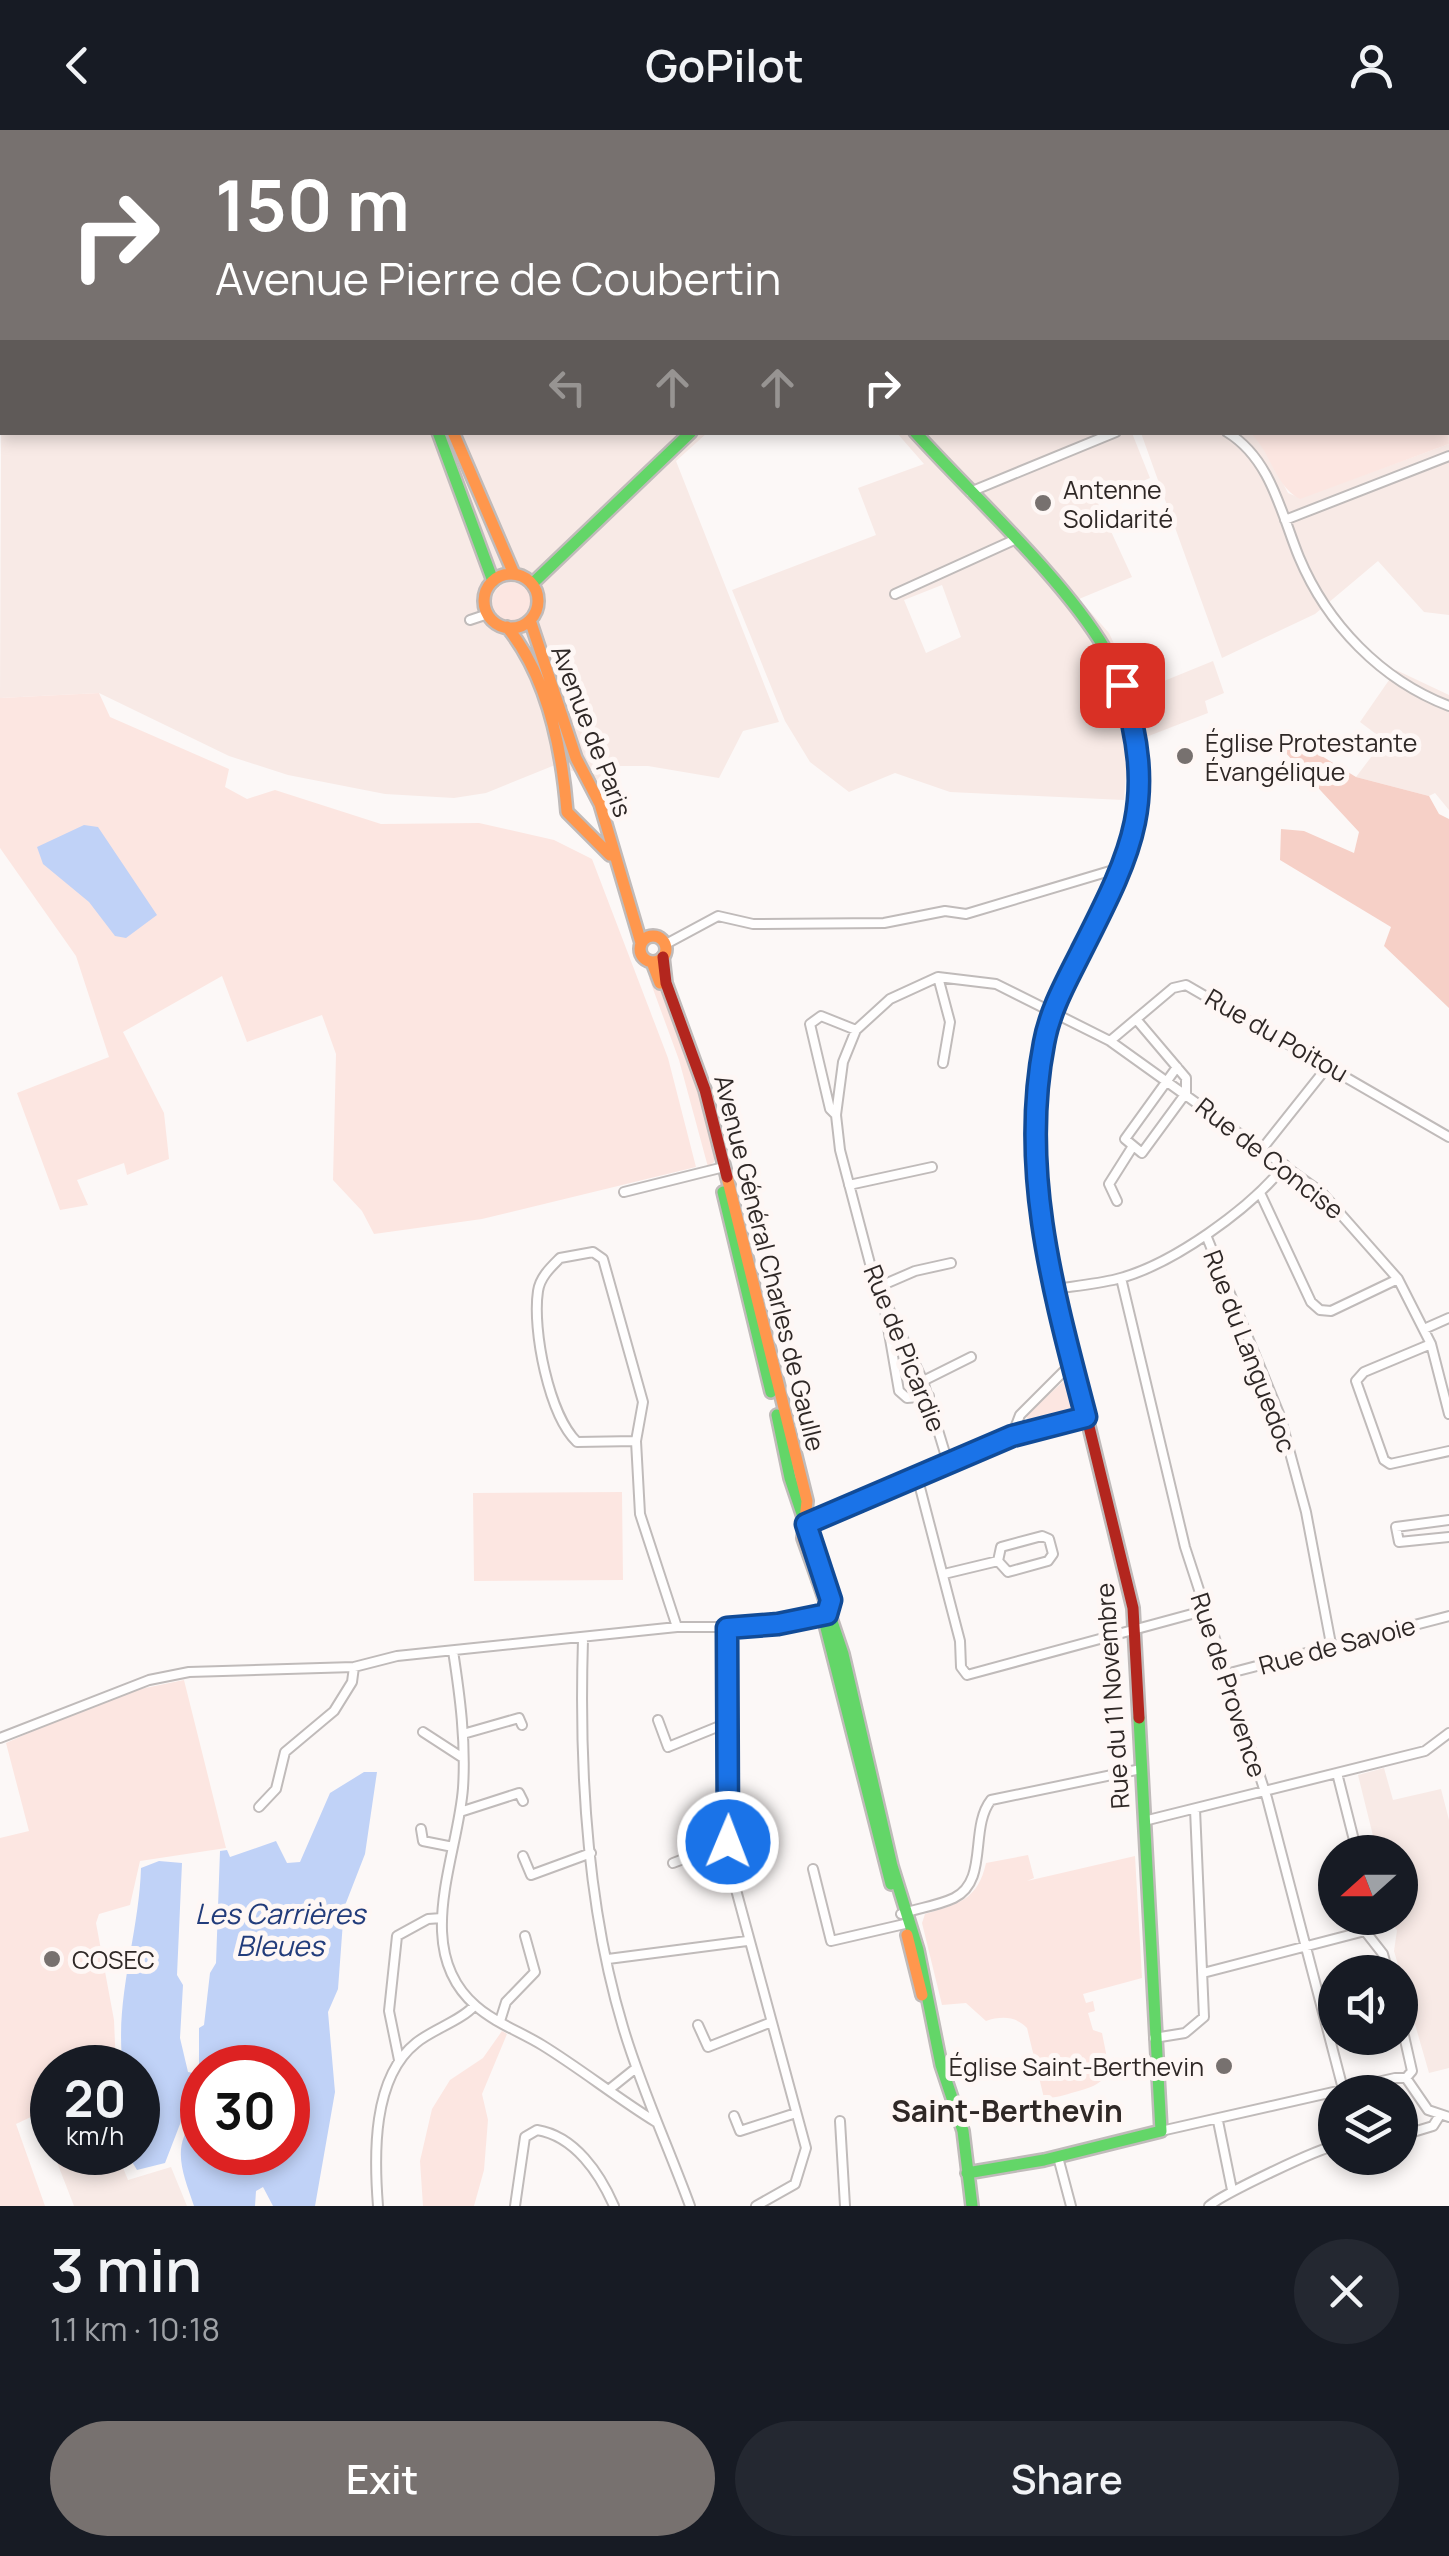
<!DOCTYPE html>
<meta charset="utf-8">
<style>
:root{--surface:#171b24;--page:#242831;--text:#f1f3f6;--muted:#9ea1a6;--accent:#77716f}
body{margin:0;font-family:Manrope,sans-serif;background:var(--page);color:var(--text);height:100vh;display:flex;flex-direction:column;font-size:38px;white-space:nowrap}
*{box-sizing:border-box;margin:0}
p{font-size:32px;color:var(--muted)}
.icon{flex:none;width:55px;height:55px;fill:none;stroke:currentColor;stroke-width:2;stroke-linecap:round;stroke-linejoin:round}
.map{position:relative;height:2076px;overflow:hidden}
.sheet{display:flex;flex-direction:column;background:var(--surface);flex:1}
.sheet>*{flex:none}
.hud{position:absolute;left:0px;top:0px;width:1450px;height:305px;box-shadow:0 5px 15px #0003;background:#77716f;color:#fff;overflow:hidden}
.needle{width:65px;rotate:249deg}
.buttons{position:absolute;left:1318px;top:1705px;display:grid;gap:20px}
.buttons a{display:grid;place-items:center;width:100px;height:100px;border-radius:50%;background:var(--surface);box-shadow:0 5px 15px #0003;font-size:50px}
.speed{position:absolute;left:30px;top:1915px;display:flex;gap:20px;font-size:50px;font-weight:700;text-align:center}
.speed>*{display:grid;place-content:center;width:130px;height:130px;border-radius:50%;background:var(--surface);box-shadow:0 5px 15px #0003;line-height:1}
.speed small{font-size:25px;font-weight:400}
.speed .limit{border:15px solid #d22;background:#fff;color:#111}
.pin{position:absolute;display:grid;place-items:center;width:85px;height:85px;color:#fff;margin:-42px;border-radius:20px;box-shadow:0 5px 15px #0006}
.me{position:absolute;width:110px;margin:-55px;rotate:1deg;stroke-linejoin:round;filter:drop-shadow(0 0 8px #0008)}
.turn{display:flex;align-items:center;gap:35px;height:210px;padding:0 50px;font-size:45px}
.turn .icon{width:130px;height:130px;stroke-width:2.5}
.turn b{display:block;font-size:70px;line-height:85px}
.lanes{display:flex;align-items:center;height:95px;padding:0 50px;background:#0003;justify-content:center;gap:50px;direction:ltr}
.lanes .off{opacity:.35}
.round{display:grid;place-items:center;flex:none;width:105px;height:105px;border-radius:52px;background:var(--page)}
.head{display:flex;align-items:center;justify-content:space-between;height:170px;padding:0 50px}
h1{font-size:60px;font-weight:600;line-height:75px}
.primary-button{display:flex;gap:20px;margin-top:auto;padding:20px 50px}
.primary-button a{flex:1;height:115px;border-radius:60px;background:var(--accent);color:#fff;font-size:40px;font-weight:600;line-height:115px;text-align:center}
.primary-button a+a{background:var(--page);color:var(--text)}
header{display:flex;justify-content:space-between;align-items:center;height:130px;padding:0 50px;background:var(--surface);font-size:45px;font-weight:600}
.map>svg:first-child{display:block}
.built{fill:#f8eae6;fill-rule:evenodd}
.green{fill:#fce6e1}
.forest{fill:#f6d0c7}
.water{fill:#c0d2f7;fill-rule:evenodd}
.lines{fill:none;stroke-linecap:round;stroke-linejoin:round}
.street-casing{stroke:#c0bbba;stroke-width:12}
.fast-casing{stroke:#c0bbba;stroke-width:16}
.slow-casing{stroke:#c0bbba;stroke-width:16}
.jam-casing{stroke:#c0bbba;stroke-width:16}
.street{stroke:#fffefe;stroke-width:8}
.fast{stroke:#63d668;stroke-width:11}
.slow{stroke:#ff974d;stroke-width:11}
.jam{stroke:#b3261e;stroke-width:11}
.route-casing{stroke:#114b97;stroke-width:25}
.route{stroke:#1a73e8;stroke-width:18}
.poi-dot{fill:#77716f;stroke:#fef7f5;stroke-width:4}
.labels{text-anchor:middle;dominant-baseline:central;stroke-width:10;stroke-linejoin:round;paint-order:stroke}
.poi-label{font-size:25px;fill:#2f2826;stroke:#fef7f5;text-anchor:start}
.street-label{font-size:25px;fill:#2f2826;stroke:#fef7f5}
.water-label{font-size:28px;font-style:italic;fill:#223c7b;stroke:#fef7f5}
.quarter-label{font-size:30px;font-weight:bold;fill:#2f2826;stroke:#fef7f5}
</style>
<header><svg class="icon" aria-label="back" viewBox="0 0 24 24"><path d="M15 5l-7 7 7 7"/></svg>GoPilot<svg class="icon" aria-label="person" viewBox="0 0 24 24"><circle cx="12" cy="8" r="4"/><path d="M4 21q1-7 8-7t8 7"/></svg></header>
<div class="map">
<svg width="1449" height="2076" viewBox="0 0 1449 2076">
<rect width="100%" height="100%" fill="#fcf8f7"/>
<!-- built -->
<path class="built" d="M0,0H1259V2H2L0,57Z
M2,91V302L707,303L676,331L779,592L743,601L719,648L648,636H609L601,651L555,635L486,663L454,668L385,664L288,645L229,626L99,563L0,568Z
M897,303H1132L1150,348L1097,371L1132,447L1079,469L1109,503L1137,562L1213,531L1224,563L1205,571L1208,583L1128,614L1124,670L950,662L895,643L849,662L810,632L785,591L732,460L876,405L858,358L924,334ZM942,455L961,507L926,523L904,470Z
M1141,303H1250L1263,314L1288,363L1300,368L1449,314V485L1424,482L1378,431L1315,484L1222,528Z
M1396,540L1449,565V680L1435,663L1429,666L1356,647L1384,610L1360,592Z
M1384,1638L1393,1670L1441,1659L1449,1690V1938L1429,1943L1394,1821L1397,1800L1388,1788H1400V1722H1377L1358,1645Z
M53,2022L117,2023L128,2050L171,2037L187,2076H74Z"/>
<!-- green -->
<path class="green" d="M1448,287L1449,314L1300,369C1275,357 1271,321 1250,303L1448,302Z
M493 472a19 19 0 1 1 38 0a19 19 0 1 1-38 0Z
M99,563L110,587L229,639L225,657L247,669L275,660L381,694L479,693L554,710L592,729L668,928L696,1037L482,1089L374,1104L362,1081L333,1050L336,924L322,885L247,912L222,846L123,902L164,983L169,1029L127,1045L124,1033L77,1050L88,1075L60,1080L17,963L109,927L76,826L0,718V568Z
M655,846L699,962L714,1024V1032L708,1037L679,930L649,848Z
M1066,1249L1072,1251L1080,1281L1030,1296L1026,1285Z
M622,1362L623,1450L474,1451L473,1363Z
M184,1550L226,1718L140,1731L130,1775L99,1784L96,1793L114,1890L116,1937L52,1938V1977L16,1994L45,2076H0V1708L29,1701L6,1613L116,1564Z
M1028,1725L1034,1748L1027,1751L1135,1726L1142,1848L1083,1864L1086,1873L1093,1871L1095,1881L1088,1883L1093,1900L1102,1903C1109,1939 1116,1952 1075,1962C1065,1965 1055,1968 1044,1968L1027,1898C1016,1886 1001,1886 986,1891L966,1873L942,1875L922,1793L925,1784C958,1774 978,1770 986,1733Z
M502,1901L507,1904L482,1964L488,1990L484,2040L474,2076H423L420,2031L432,1979L450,1950L483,1928Z"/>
<!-- forest -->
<path class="forest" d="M1289,606L1356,647L1429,666L1439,684L1449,689V878L1384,816L1391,797L1280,730L1281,699L1304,701L1354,723L1359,702L1284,621Z"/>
<!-- water -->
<path class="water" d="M84,695L98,697L157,785L126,808L115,806L89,772L43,734L37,717Z
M364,1642H377L365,1724L344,1778L338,1859L328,1882L335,1962L315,2076H273L263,2057L256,2061L255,2076H194C183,2043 170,2016 196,1988L192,1963L165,2033L137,2040L129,2027L138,2022V1938L123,1937C114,1870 139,1805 141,1738L159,1731L182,1733L177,1845L183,1855L180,1908L188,1942L199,1944V1898L204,1895L210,1843L216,1833L220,1721L227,1720L230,1727L276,1711L287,1733L300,1732L330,1663ZM202,1938H288V2022H202Z"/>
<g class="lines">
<defs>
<path id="street" d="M936,2L939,0
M1153,2V0
M1227,302C1271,329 1281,383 1299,427C1327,494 1381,550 1449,576
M970,362L1116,302
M1285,390L1449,326
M895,464L1014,410
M470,490L488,484
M666,814L718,786L753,794L884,793L945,781L966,784L1120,738
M938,847L950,892L943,933
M1136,889L1186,948V963L1142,1023L1125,1009L1177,937
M1110,911L1173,858L1186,855L1449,1007
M836,985L830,979L810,894L821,886L856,900
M1262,1019L1328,936
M849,1055L932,1037
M624,1062L724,1037
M1261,1065L1311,1172L1320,1180L1331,1181L1398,1149
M1117,1071L1109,1054L1133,1016
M1206,1105L1280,1286L1306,1382L1331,1514
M1121,1148L1185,1417L1267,1668L1343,1959
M878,1157L915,1141L951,1133
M1055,1159C1075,1156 1097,1154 1117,1149C1172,1135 1250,1079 1285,1035
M885,1180L899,1261L907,1268L929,1266
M1424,1199L1449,1188
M1431,1214L1364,1242L1356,1251L1384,1330L1390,1334L1449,1321
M923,1251L971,1227
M1012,1306L1020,1285L1072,1233
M636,1311L577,1312C549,1285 532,1200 538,1161C540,1147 551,1137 560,1128L593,1122L603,1129L643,1272L636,1311L640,1384L677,1497
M948,1333L923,1251L873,1145L840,1020L836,985L843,932L856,900L890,869L938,847L996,854L1110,911L1322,1063L1398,1149L1431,1214L1449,1284
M917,1346L960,1511L961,1537L967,1545L1203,1481
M1449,1390L1396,1397L1399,1412L1449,1407
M806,1394L1012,1306L1086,1287
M1042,1406L1049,1409L1053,1424L1048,1431L1008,1442L998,1431L1001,1417Z
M944,1444L998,1431
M727,1497L728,1712L735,1756L806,2018L795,2054L756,2076
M583,1509C579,1637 586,1774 623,1897C641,1958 668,2016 690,2076
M453,1521C460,1566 466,1612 463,1658C458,1727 411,1820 476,1876C495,1893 521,1902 542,1915C581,1939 617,1968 656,1992
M1226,1544L1449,1486
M658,1590L668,1617L727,1593
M423,1602L463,1628
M463,1604L519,1588L522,1595
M0,1608L149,1550L189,1542L354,1537L397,1526L677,1497H757L827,1484
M1337,1643L1357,1722
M259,1677L276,1659L285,1622L334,1581L352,1552L354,1537
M460,1682L519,1663L523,1671
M1144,1691L1425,1621L1449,1603
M421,1699L423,1711L453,1717
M523,1726L531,1745L591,1723
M673,1733L728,1712
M813,1739L831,1811L909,1793
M901,1784C918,1778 937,1776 954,1768C989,1751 969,1698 991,1670L1141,1639
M1367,1788L1365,1801L1383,1824L1388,1842
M608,1829L747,1811
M1203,1843L1365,1801
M1400,1888L1412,1941L1406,1948
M500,1891L506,1872L535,1842L525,1806
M698,1895L708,1917L769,1893
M1154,1908L1185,1903L1204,1887L1195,1679
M399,1930L389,1881L397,1806L428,1789L442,1788
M611,1958L636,1938
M734,1986L740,2001L796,1983
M840,1991L845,2076
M1218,1991L1232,2060
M1161,2001L1395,1948H1406L1428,1980L1449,1987
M1400,2006L1433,1996L1440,1985
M1058,2027L1071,2076
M378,2076C374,2026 372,1948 416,1913C433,1899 461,1891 475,1875
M515,2076L525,2007L537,2000C575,2006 600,2044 614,2076
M1209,2076C1223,2064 1319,2018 1335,2016"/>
<path id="fast" d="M318,0L319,2
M331,0L332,2
M750,0L751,2
M94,2H98
M110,2L117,0
M129,2L132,0
M1023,2L1026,0
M438,302L493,451
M915,302C973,366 1062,447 1105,519C1140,577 1150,660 1129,725C1111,779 1071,827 1052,882C1029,945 1029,1050 1045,1115
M532,454L691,302
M723,1062L771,1262
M777,1285L790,1348L831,1470L826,1498L891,1754
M818,1450L843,1524L892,1736L918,1820L941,1935L963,2001L972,2076
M967,2043L1044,2030L1161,2001L1139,1588"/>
<path id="slow" d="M738,0L739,2
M0,74L2,71
M453,302L514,444
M484 471a27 27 0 1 1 54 0a27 27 0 1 1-54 0Z
M530,490L576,628L600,674L641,813
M507,497C548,547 562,619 567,682L610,725
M640 819a13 13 0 1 1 26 0a13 13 0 1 1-26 0Z
M652,832L660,853
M727,1047L807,1371L803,1408L818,1450
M907,1805L922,1865"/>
<path id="jam" d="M663,827L666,853L705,960L727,1047
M1045,1115L1133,1478L1139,1588"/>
</defs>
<!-- street casing -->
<use href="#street" class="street-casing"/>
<!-- fast casing -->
<use href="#fast" class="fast-casing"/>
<!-- slow casing -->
<use href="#slow" class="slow-casing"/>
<!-- jam casing -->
<use href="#jam" class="jam-casing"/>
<!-- street -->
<use href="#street" class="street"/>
<!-- fast -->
<use href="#fast" class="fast"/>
<!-- slow -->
<use href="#slow" class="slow"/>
<!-- jam -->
<use href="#jam" class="jam"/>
</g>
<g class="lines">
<defs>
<path id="route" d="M728,1712L727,1498L778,1494L827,1484L831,1470L806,1394L1012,1306L1086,1287C1054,1164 1019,1042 1044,913C1050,880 1066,852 1081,822C1133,719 1158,672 1122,555"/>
</defs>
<!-- route casing -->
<use href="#route" class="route-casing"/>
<!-- route -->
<use href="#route" class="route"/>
</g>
<!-- markers -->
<g class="poi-dot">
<circle cx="1043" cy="373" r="10"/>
<circle cx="1185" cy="626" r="10"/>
<circle cx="52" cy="1829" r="10"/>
<circle cx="1224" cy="1936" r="10"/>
</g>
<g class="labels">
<!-- poi labels -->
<g class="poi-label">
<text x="1063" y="359">Antenne<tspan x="1063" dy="29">Solidarité</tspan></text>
<text x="1205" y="612">Église Protestante<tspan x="1205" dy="29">Évangélique</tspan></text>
<text x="72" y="1829">COSEC</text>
<text x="1204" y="1936" text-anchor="end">Église Saint-Berthevin</text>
</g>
<!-- street labels -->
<g class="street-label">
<text transform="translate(592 601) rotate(69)">Avenue de Paris</text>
<text transform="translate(1277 905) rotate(30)">Rue du Poitou</text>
<text transform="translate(1270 1028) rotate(38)">Rue de Concise</text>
<text transform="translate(770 1133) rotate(76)">Avenue Général Charles de Gaulle</text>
<text transform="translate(905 1218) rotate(68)">Rue de Picardie</text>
<text transform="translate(1250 1221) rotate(69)">Rue du Languedoc</text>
<text transform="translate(1337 1515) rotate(-15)">Rue de Savoie</text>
<text transform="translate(1229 1555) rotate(72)">Rue de Provence</text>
<text transform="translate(1112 1566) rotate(-94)">Rue du 11 Novembre</text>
</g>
<!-- water labels -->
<g class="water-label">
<text x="280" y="1783">Les Carrières<tspan x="280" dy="32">Bleues</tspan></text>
</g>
<!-- quarter labels -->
<g class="quarter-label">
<text x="1007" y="1980">Saint-Berthevin</text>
</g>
</g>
</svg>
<div class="buttons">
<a><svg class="needle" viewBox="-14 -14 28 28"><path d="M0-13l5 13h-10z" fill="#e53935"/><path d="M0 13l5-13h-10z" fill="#9ea1a6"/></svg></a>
<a><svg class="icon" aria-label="sound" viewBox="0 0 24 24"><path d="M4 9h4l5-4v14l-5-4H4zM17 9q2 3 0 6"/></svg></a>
<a><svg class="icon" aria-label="layers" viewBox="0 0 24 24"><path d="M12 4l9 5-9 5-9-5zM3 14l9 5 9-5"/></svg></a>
</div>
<div class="speed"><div>20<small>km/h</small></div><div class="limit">30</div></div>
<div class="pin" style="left:1122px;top:555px;background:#d93025"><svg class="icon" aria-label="arrive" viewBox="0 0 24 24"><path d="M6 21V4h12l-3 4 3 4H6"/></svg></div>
<svg class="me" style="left:728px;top:1712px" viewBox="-20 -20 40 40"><circle r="17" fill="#1a73e8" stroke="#fff" stroke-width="3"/><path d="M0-11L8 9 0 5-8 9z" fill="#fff"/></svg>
<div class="hud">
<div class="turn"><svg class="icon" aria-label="right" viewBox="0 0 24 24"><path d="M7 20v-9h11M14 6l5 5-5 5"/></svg><div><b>150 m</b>Avenue Pierre de Coubertin</div></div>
<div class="lanes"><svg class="icon off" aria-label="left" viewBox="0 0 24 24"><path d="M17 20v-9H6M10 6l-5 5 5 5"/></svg><svg class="icon off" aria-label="ahead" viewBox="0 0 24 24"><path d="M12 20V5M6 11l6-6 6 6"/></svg><svg class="icon off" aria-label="ahead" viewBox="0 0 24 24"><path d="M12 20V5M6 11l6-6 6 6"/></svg><svg class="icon" aria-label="right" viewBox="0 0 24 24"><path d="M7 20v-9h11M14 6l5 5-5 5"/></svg></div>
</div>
</div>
<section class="sheet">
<div class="head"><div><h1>3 min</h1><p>1.1 km · 10:18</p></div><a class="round"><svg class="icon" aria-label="close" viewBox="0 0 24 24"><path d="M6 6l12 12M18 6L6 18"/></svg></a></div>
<div class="primary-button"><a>Exit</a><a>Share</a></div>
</section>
